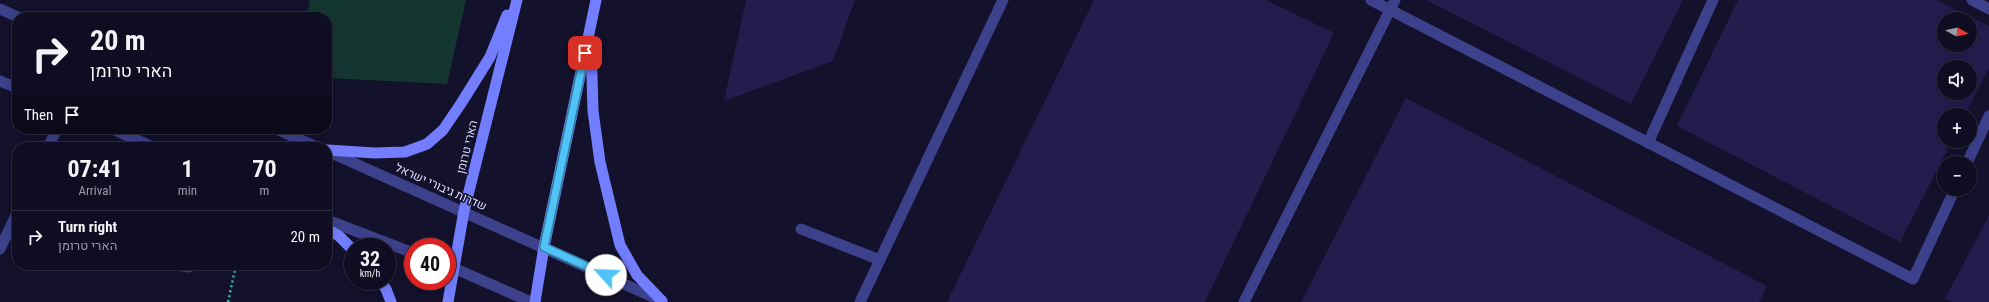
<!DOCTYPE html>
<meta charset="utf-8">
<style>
:root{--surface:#0e0d21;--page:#17162a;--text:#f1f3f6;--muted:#9b9ca5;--line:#2e2d3f}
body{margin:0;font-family:"Roboto Condensed",Heebo,sans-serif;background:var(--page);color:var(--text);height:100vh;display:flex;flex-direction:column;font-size:15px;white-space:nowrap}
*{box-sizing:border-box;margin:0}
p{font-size:13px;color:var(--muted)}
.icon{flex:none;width:22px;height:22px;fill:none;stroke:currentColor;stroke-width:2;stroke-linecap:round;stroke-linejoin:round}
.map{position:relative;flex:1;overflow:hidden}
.side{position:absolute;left:12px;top:142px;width:320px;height:128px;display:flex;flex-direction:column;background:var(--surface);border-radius:16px;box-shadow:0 2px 10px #0003,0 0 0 1px var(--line)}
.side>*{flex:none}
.banner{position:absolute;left:12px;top:12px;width:320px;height:122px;border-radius:16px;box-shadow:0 2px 10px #0003,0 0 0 1px var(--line);background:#0e0d21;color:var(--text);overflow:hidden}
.needle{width:26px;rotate:98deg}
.controls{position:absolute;left:1937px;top:12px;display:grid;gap:8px}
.controls a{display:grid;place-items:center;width:40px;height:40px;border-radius:50%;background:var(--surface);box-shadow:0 2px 10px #0003,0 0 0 1px var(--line);font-size:20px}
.speed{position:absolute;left:344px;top:238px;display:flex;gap:8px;font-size:20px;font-weight:700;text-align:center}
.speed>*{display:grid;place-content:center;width:52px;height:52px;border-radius:50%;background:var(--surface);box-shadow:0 2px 10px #0003,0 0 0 1px var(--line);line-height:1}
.speed small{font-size:10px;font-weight:400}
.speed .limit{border:6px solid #d22;background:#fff;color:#111}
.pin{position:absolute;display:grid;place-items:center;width:34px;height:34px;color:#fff;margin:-17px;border-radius:8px;box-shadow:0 2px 6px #0006}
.me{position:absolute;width:44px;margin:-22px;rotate:295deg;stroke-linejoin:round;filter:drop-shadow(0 0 3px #0008)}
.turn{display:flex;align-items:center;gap:14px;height:84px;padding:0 12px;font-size:18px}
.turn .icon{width:52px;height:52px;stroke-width:2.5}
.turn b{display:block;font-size:28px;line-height:34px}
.then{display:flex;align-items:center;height:38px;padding:0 12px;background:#0003;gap:8px;font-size:15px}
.eta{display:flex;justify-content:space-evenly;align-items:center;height:68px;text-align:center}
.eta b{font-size:24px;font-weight:700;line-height:28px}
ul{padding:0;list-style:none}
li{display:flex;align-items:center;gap:12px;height:52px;padding:0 12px;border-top:1px solid var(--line)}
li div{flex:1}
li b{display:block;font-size:15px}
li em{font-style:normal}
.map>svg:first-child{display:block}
.green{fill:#143631}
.building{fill:#221d4d;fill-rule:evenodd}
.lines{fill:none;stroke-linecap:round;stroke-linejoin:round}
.path{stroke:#31bfa8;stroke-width:2.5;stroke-dasharray:2 3;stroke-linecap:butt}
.service{stroke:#3d418b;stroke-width:11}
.tertiary{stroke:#3d418b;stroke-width:11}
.secondary{stroke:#737eff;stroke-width:11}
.route-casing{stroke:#337fa1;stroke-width:10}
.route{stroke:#4fc3f7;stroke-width:7}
.labels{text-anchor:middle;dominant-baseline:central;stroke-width:3;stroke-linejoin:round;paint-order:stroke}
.street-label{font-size:12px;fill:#dddcff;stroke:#13112c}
</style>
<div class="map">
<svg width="1989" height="302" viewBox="0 0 1989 302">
<rect width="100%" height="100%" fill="#13112c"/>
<!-- green -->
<path class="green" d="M310,0H466L447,84L327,78V17H307Z"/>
<!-- building -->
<path class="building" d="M746,0H855L833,61L724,101Z
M1094,0H1266L1334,33L1205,302H947Z
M1426,0H1683L1631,104Z
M1738,0H1936L1989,26V68L1965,115H1944V141H1952L1900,242L1677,126ZM1944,19H1970V45H1944ZM1944,67H1970V93H1944Z
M1406,98L1767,286L1759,302H1301Z
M1989,215V302H1952L1945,299Z"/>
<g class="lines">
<!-- path -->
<path class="path" d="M228,302L236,265"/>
<!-- service -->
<path class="service" d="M1371,0L1913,279L1955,189
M1972,0L1989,9
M1648,143L1713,0
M48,147L57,129
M1967,163L1989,116
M801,229L880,260
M0,249L17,213
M176,265L189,267L192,265
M860,302L1003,0
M1244,302L1395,0"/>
<!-- tertiary -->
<path class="tertiary" d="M0,9L18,17
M0,81L17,88
M112,129L153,147
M276,129L317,147
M327,151L662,301
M327,220L413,253
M447,265L531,302"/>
<!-- secondary -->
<path class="secondary" d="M591,43L593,111L600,162L620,245L637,275L662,301
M327,150L375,153L405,152L427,144L443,130L462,102L490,57L507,15
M327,229L339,236L353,250
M380,281L386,289L391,302
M448,302L464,211L517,0
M535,302L544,247L596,0"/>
</g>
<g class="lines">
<defs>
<path id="route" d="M585,53L544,247L606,275"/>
</defs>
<!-- route casing -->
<use href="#route" class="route-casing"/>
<!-- route -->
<use href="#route" class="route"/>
</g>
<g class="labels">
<!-- street labels -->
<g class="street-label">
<text transform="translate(467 147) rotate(-76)">הארי טרומן</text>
<text transform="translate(441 187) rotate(24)">שדרות גיבורי ישראל</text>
</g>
</g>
</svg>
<div class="controls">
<a><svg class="needle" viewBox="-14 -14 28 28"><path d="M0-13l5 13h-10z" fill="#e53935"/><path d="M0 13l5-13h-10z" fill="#9b9ca5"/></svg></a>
<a><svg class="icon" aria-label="sound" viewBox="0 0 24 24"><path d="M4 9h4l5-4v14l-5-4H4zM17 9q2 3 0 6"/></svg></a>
<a>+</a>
<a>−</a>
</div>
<div class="speed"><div>32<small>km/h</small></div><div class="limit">40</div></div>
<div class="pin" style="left:585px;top:53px;background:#d93025"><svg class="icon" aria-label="arrive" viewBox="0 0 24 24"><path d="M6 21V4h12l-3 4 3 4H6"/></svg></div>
<svg class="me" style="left:606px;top:275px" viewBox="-20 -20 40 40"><circle r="19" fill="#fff"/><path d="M0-13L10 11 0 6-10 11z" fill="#4fc3f7"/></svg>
<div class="banner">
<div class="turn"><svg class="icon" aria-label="right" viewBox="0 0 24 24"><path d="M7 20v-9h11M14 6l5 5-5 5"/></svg><div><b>20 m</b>הארי טרומן</div></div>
<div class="then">Then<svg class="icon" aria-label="arrive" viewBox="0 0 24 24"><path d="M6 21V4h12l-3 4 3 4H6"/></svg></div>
</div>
<section class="side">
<div class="eta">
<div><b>07:41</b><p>Arrival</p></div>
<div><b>1</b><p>min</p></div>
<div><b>70</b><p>m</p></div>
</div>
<ul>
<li><svg class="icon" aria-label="right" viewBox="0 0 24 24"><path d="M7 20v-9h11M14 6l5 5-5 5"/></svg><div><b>Turn right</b><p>הארי טרומן</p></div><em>20 m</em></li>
</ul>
</section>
</div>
